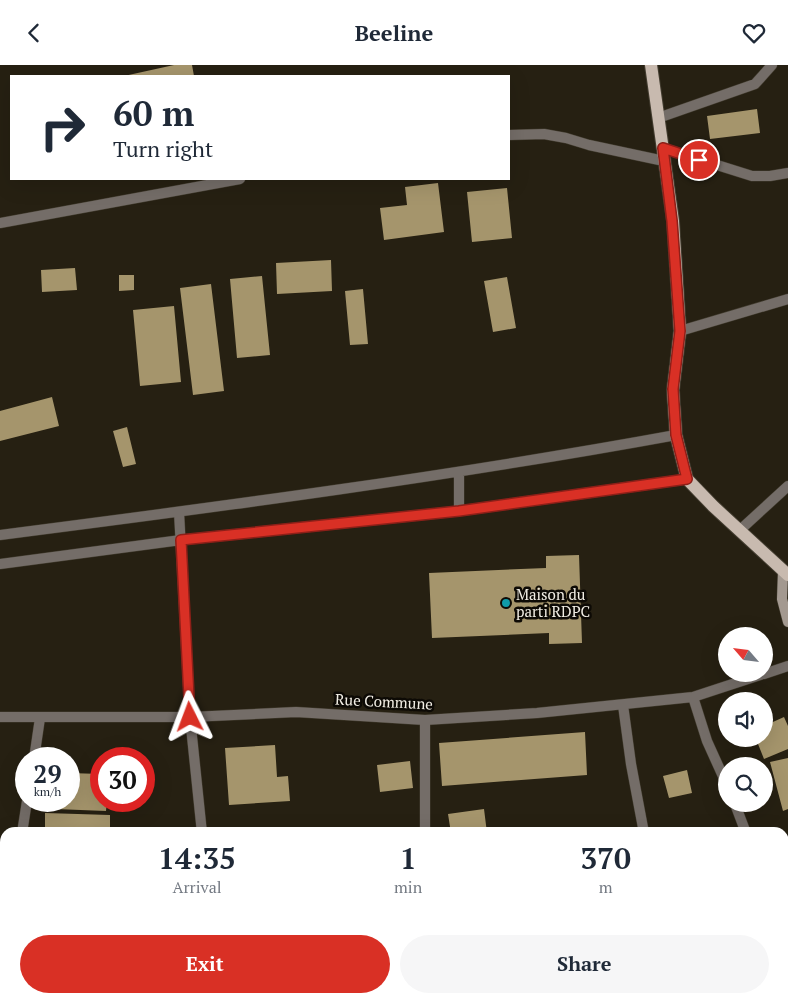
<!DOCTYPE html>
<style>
:root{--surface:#fff;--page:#f6f6f7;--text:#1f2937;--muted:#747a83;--accent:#d93025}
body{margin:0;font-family:"PT Serif",serif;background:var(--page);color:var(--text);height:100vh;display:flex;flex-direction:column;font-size:19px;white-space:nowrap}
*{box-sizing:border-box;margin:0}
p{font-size:16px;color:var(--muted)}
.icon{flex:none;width:28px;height:28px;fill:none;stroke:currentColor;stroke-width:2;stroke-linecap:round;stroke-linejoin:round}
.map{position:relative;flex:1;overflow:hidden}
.sheet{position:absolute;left:0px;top:762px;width:789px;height:176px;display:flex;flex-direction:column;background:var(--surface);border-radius:15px 15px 0 0;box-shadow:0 5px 20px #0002}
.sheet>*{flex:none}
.guide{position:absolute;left:10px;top:10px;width:500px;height:105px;border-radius:0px;box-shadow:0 5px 20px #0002;background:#fff;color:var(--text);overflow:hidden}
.needle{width:32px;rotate:298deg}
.buttons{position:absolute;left:718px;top:562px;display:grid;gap:10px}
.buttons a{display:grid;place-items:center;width:55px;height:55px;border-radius:50%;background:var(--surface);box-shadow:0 5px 20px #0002;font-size:25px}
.speed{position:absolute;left:15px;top:682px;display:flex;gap:10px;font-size:25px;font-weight:700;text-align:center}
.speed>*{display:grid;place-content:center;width:65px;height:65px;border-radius:50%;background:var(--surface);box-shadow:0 5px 20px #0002;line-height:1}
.speed small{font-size:12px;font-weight:400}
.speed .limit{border:8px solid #d22;background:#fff;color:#111}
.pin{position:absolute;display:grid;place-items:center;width:42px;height:42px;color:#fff;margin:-21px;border:2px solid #fff;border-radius:50%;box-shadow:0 1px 5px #0007}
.me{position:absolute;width:55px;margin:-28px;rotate:357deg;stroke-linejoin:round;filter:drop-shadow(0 0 4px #0008)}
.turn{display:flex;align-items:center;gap:18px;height:105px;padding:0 20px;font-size:22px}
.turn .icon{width:65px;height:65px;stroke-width:2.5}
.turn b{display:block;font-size:35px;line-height:42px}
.eta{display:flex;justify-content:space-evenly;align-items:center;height:85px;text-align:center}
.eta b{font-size:30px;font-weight:600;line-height:35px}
.action{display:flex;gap:10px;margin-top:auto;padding:10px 20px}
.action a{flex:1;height:58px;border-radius:30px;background:var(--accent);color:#fff;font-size:20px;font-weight:600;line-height:58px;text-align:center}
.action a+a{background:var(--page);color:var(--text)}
header{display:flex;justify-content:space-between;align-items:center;height:65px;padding:0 20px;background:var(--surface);font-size:22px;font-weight:600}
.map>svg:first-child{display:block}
.building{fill:#a5956c}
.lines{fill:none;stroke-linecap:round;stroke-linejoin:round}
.lane-casing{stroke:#433d30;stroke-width:9}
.street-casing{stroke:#433d30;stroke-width:11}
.secondary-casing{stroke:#433d30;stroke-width:11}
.primary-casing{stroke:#433d30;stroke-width:14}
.lane{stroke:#746d68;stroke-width:8}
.street{stroke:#746d68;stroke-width:10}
.secondary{stroke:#a39990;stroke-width:10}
.primary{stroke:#c8baaf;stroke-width:12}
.route-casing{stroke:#8d1f18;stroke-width:12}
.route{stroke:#d93025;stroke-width:9}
.culture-dot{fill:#0f9aa8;stroke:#0d0a05;stroke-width:2}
.labels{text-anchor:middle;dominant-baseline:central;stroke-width:5;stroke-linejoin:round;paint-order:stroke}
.poi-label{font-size:15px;fill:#f2eee5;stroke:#0d0a05;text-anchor:start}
.street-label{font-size:15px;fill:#f2eee5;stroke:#0d0a05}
</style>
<header><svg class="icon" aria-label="back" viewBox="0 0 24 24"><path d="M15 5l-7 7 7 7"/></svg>Beeline<svg class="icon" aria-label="heart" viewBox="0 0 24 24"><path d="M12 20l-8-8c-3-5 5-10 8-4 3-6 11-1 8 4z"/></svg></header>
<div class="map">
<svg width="788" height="938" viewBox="0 0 788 938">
<rect width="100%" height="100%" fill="#262012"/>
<!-- building -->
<path class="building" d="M174,0H192L194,11H124Z
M757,44L760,68L710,74L707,51Z
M438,118L444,167L384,175L380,143L407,140L405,122Z
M507,123L512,173L472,177L467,127Z
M331,195L332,226L277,229L276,198Z
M75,203L77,225L42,227L41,205Z
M119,210H134V225L119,226Z
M262,211L270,290L237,293L230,214Z
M507,212L516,263L493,267L484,216Z
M211,219L224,326L193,330L180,223Z
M363,224L368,279L350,280L345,226Z
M174,241L181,317L140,321L133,245Z
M52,332L59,361L0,376V346Z
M127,362L136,399L123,402L113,366Z
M579,490L582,578L549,579V568L432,573L429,508L546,503V491Z
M784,652L788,661V684L764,694L756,674H764V661Z
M585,667L587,710L442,721L439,678Z
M275,680L277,712L288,711L290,736L229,740L225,683Z
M788,693V744L783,746L770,697Z
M410,696L413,723L380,727L377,700Z
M687,705L692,728L669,733L663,711Z
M69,708L101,709V736H107L106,746L55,744L56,736H69Z
M484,744L487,768H451L448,749Z
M45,748L110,750V763L45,762Z
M141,763L164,766L163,768H140Z
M788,778V811L784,812V779Z
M784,902H788V933H785Z
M81,934H143V938H81Z
M446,934H459L460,938H446Z
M496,934H528L529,938H497Z
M725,934H765V938H726Z"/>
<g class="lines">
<defs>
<path id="lane" d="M0,879L5,860"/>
<path id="street" d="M658,53L755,19L772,0
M509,70L544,69L566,73L589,80L664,96
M663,83L752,111H770L788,108
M0,158L240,114
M680,266L788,234
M459,446V407
M179,447L190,652L202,768
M740,465L788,421
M0,470C226,441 452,411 676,370
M0,499L181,475L459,446L687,414
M764,609L788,601
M693,632L707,676L726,718
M623,640L631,699L644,768
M0,652H190L296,647L425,655L537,648L693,632L763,609
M34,694L40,653
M735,739L746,768
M22,768L27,736
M425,768V655
M784,833L788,832
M0,847H5
M224,934L225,938
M237,934L248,938
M427,934V938
M674,934L675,938
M265,938L268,934
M604,938L616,934"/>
<path id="secondary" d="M783,506L782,534L788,557"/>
<path id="primary" d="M651,0L673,156L680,266L673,325L676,370L687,414L713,441L788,510"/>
</defs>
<!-- lane casing -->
<use href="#lane" class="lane-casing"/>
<!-- street casing -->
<use href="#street" class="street-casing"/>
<!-- secondary casing -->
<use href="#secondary" class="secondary-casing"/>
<!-- primary casing -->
<use href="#primary" class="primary-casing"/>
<!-- lane -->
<use href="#lane" class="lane"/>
<!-- street -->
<use href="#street" class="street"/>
<!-- secondary -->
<use href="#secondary" class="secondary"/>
<!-- primary -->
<use href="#primary" class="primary"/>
</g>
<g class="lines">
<defs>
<path id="route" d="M190,652L181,475L459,446L687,414L676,370L673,324L680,266L672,156L663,83L699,95"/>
</defs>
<!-- route casing -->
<use href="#route" class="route-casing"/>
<!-- route -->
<use href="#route" class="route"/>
</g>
<!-- markers -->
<circle class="culture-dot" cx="506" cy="538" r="5"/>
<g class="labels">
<!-- poi labels -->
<g class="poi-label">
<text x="516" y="529">Maison du<tspan x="516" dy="17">parti RDPC</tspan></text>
</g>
<!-- street labels -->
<g class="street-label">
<text transform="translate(384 636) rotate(3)">Rue Commune</text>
</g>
</g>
</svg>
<div class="buttons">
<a><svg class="needle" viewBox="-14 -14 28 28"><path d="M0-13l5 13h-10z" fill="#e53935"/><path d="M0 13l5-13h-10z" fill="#747a83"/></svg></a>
<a><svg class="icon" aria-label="sound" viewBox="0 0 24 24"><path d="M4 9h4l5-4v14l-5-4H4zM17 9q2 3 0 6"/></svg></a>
<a><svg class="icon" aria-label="search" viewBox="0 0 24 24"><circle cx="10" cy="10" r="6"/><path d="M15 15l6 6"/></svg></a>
</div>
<div class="speed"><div>29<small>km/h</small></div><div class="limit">30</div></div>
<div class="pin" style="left:699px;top:95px;background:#d93025"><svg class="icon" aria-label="arrive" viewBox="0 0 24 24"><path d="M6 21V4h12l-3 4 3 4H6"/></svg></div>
<svg class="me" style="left:190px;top:652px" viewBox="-20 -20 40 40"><path d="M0-17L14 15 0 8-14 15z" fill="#d93025" stroke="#fff" stroke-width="4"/></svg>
<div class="guide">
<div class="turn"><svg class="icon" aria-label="right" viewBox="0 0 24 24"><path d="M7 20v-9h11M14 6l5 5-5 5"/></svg><div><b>60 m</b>Turn right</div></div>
</div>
<section class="sheet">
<div class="eta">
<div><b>14:35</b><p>Arrival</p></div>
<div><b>1</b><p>min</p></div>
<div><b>370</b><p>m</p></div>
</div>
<div class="action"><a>Exit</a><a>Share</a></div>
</section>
</div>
